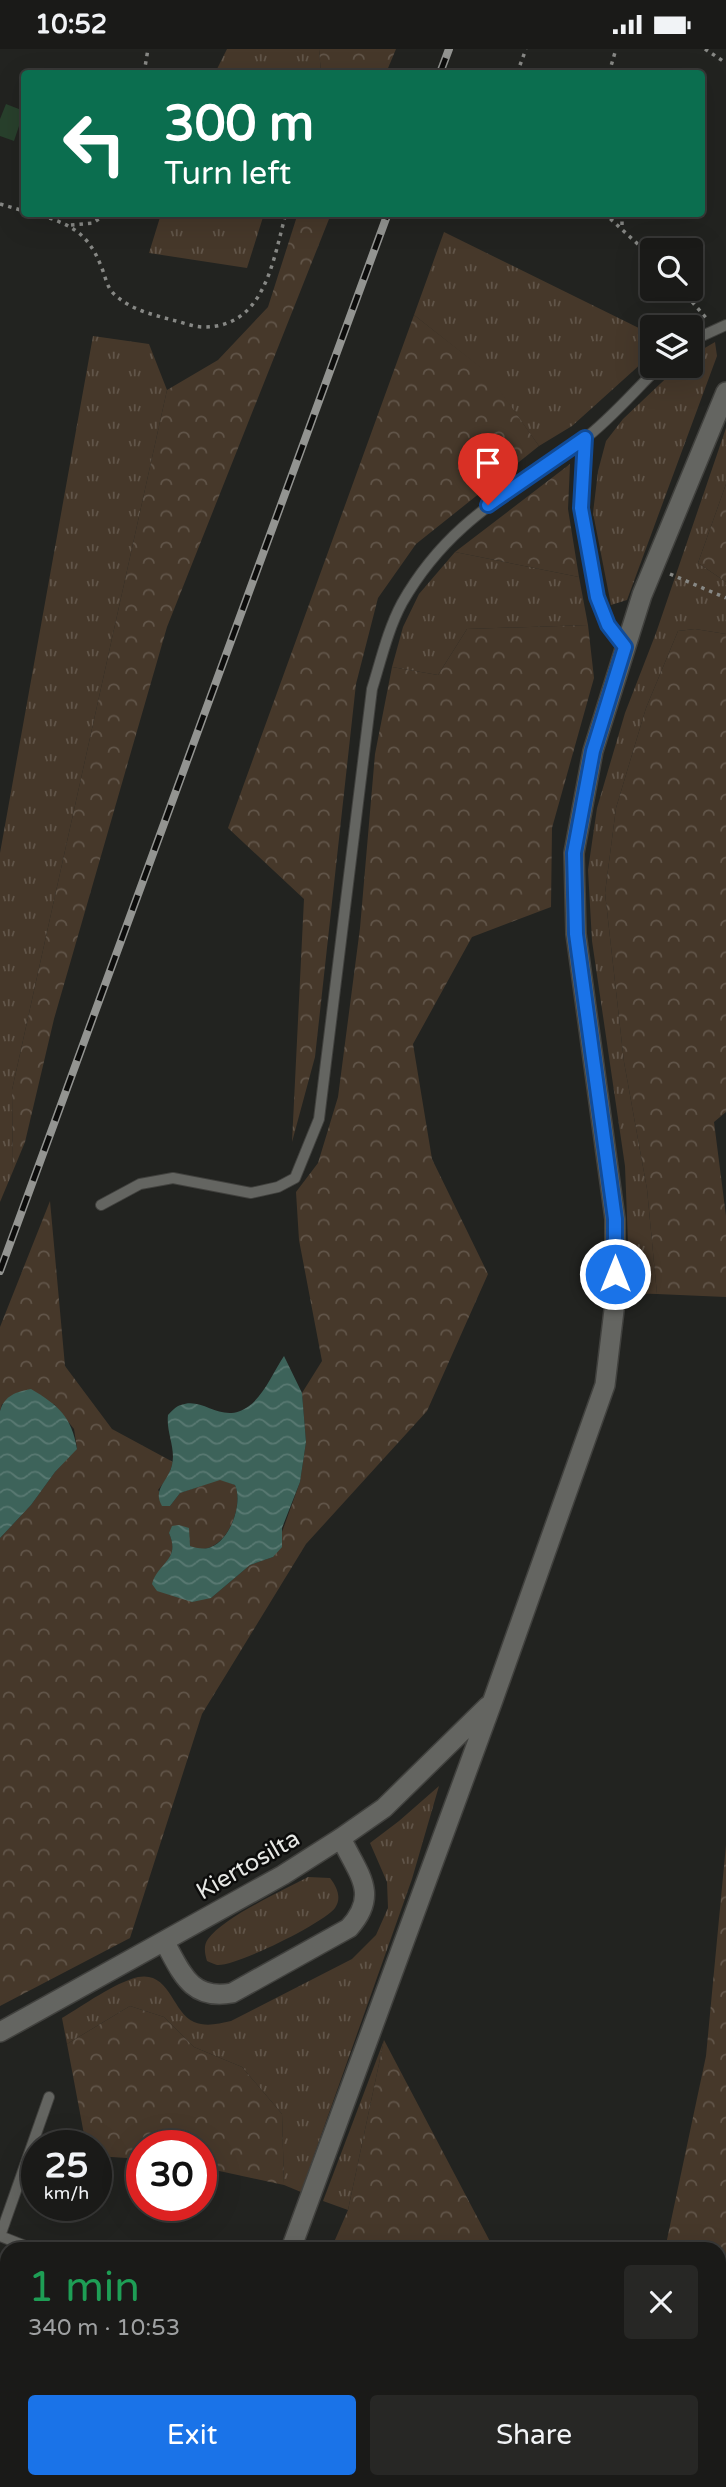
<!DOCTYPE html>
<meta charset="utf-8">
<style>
:root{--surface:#1a1a18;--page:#272725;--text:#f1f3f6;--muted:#9fa1a2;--line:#383837;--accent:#1a73e8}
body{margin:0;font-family:"Varela Round",sans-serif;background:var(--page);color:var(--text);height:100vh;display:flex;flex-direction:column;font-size:26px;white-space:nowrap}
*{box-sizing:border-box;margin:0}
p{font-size:23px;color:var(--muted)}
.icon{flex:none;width:38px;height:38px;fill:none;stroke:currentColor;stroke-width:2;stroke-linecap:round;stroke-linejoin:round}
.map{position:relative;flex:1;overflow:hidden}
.panel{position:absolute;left:0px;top:2193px;width:726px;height:247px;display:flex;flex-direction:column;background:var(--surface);border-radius:21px 21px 0 0;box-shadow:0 7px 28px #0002,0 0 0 2px var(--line)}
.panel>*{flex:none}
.top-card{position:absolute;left:21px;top:21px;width:684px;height:147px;border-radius:7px;box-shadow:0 7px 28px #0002,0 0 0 2px var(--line);background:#0b6e4f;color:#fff;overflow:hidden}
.controls{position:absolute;left:640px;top:189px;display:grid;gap:14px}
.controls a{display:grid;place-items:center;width:63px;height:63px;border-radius:7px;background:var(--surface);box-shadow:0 7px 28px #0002,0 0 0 2px var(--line);font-size:35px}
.speed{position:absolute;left:21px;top:2081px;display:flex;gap:14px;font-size:35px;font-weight:700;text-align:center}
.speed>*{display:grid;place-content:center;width:91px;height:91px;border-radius:50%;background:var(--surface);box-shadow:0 7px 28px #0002,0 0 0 2px var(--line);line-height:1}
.speed small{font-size:18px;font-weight:400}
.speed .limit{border:10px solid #d22;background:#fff;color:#111}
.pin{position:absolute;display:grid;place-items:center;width:60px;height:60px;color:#fff;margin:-72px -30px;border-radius:50% 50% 50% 0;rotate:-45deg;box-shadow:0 0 7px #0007}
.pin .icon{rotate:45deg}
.me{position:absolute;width:77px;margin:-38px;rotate:0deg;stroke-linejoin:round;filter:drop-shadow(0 0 5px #0008)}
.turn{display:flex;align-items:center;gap:24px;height:147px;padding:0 28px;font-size:32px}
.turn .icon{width:91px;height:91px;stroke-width:2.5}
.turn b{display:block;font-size:49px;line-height:60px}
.round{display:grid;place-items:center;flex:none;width:74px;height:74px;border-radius:7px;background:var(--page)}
.headline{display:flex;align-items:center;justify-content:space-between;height:119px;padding:0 28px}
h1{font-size:42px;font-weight:600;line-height:52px;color:#1e9e55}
.action{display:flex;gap:14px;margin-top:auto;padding:14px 28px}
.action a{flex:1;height:80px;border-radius:7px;background:var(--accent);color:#fff;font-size:28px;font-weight:600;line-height:80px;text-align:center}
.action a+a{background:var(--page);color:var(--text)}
.status{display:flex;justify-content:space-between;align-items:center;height:49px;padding:0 35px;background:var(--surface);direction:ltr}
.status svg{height:19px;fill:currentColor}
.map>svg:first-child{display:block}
.grass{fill:url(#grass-tufts)}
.forest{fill:url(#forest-crowns)}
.water{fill:url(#water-waves)}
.building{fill:#28402c}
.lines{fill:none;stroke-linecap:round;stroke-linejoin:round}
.lane-casing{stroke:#41413e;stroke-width:12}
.street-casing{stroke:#41413e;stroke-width:22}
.path{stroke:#878885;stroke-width:3.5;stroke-dasharray:3.5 5;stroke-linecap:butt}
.lane{stroke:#646561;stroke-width:10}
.street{stroke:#646561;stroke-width:19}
.rail-casing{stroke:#939491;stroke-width:8}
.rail{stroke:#0c0c0b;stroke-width:5;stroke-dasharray:16;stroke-linecap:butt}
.route-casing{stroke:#114b97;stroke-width:18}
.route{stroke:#1a73e8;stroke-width:12}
.labels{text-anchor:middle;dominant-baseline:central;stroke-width:5;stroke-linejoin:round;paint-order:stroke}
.street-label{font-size:24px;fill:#e7e8e5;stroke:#0c0c0b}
</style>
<div class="status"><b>10:52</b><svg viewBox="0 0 49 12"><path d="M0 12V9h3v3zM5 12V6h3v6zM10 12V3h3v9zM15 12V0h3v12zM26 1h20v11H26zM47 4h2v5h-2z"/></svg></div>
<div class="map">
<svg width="726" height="2438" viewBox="0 0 726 2438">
<defs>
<pattern id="grass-tufts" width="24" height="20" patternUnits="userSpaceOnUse" patternTransform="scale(1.75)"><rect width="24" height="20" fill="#46382a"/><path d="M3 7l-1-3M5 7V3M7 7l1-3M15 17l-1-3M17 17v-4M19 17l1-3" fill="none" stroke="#615549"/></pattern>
<pattern id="forest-crowns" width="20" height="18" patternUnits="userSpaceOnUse" patternTransform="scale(1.75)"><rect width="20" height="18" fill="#46382a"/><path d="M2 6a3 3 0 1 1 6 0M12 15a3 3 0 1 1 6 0" fill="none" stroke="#615549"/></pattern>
<pattern id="water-waves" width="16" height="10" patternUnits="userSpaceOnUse" patternTransform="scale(1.75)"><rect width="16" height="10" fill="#3d635a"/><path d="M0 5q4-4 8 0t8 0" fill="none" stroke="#597972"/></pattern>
</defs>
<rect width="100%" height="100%" fill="#222320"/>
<!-- grass -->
<path class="grass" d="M227,0H319L321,24H215Z
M161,165V164L264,165L247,219L149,204Z
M444,183L653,286V304L572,377L539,397L486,323L414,266Z
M93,287L149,295L167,341L12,1041L13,1122L0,1153V804Z
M715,293L717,307L627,551L611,556L593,464L598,422L606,392L623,370L679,317H691V307Z
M726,379V435L698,514L726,533V585L695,580L678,582L646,659L616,759L605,844L624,1013L647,1140L657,1245L630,1244L625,1117L592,892L588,821L597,759L625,664L656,584Z
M455,503L579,528L588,576L467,580L438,626L392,618L403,578L419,545Z
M439,1737L412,1830L301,2143L284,2136L282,2065L242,2018L194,1998L164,1968L130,1957L67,1995L62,1969C84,1956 114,1934 138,1928C170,1922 172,1963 194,1973C206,1978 218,1975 231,1972L352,1910L376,1886L388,1859L387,1833L370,1794L399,1772Z
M308,1828L330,1829C337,1838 342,1849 335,1859C324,1874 235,1918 217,1916C213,1915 210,1913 207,1912C205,1905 203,1897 208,1890C224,1868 282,1842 308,1828Z
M384,1991L348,2161L323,2152Z"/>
<!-- forest -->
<path class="forest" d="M319,0H396L386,24H321Z
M298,164L331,165L167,578L54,970L25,1093L13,1122L12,1041L167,341L218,311L268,258Z
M414,266L487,323L539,397L416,495L378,549L356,635L315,1008L292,1093L304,850L228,779Z
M570,415L568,460L579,528L455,503Z
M726,435V533L698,514Z
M588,576L594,629L552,779L551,858L472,888L413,995L432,1110L488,1225L427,1362L306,1495L202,1665L130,1889L0,1957V1489L31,1456L55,1423L77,1399L74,1380L54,1355H2L0,1362V1278L50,1152L65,1317L112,1380L173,1413L168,1428L158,1441L170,1457L180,1444L220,1430L235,1436C244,1457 227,1502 199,1500C188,1499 178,1489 169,1484C174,1495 174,1501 168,1511L211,1549L250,1516L273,1508L300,1433L306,1393L302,1344L322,1312L299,1191L296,1143L318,1114L338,1048L360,879L375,705L392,618L438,626L467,580Z
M695,580L726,585V1063L714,1073L726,1167V1248L657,1245L647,1140L624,1013L605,844L616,759L646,659L678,582Z
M726,1796V2261L719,2302V2200H665L706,2007Z
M130,1957L164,1968L194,1998L242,2018L282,2065L284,2136L201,2118V2096H142V2110L96,2107V2096H86L67,1995Z
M384,1991L494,2200H331L348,2161Z
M287,2433H705V2438H304Z"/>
<!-- water -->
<path class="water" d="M284,1307L302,1344L306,1393L300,1433L282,1479V1498L273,1508L250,1516L211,1549L192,1553L157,1542L152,1535C158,1513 181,1511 169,1484L172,1477L179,1476L189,1479L190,1497C196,1499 204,1501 211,1498C231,1490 243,1454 235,1436L220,1431L180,1444L170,1457H162C152,1440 168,1433 172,1416C176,1398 166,1384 168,1366C171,1363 176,1357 181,1356C204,1347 222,1377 249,1357C264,1346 274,1322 284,1307Z
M31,1340C58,1356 72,1368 77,1400L55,1423L31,1456L0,1489V1362C5,1346 16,1343 31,1340Z
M726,2261V2438H705V2433L719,2432V2302Z"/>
<!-- building -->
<path class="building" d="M6,55L24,62L14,92L0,87V70Z"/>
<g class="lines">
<defs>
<path id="lane" d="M691,292L726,276
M585,389L581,459L597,548L608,576L625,598
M101,1156L140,1135L173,1129L251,1144L278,1138L295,1129L319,1070L372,640C381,611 388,580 402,554C449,471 511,444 583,391C610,371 636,340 660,317
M0,2187L49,2048
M0,2187L33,2200
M51,2438L53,2432"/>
<path id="street" d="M164,1892C181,1922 190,1952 232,1944L349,1879C380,1845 358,1825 341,1789
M0,1983L283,1826L341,1789L384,1759L488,1657
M291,2200L493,1651L605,1336L615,1253V1170L576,885L574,804L593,702L642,546L726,343
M16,2432L26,2438
M200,2438L202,2432"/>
</defs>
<!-- lane casing -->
<use href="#lane" class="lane-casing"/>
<!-- street casing -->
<use href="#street" class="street-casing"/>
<!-- path -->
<path class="path" d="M705,0L726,14
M144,24L148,0
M517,24L526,0
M609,24L616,0
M0,155L24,162
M33,164C67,174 87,181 101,217C105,226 107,239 114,245C131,261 151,265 172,271C182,273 193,278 203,278C265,279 273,211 286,164
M604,164L653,209
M622,164V180
M71,176L93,174L107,164
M681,240L707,270
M670,525L726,549"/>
<!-- lane -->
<use href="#lane" class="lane"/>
<!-- street -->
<use href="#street" class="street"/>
<defs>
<path id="rail" d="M440,24L449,0
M0,1222L388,164"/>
</defs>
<!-- rail casing -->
<use href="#rail" class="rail-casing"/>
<!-- rail -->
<use href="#rail" class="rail"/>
</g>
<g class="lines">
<defs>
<path id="route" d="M488,456L585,389L581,459L597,548L608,576L625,598L593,702L574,804L576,885L615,1170V1225"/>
</defs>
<!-- route casing -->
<use href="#route" class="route-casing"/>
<!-- route -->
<use href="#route" class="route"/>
</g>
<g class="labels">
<!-- street labels -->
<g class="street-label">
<text transform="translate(248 1816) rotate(-30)">Kiertosilta</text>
</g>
</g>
</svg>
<div class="controls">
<a><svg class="icon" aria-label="search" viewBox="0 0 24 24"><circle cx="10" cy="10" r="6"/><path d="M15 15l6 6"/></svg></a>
<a><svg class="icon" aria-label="layers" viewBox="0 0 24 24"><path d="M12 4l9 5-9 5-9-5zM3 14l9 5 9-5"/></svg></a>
</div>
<div class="speed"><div>25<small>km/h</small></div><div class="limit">30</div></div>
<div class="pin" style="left:488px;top:456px;background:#d93025"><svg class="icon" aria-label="arrive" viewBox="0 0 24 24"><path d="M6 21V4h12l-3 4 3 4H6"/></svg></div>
<svg class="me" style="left:615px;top:1225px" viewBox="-20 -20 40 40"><circle r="17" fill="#1a73e8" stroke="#fff" stroke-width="3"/><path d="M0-11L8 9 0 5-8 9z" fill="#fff"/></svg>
<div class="top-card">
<div class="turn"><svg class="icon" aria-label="left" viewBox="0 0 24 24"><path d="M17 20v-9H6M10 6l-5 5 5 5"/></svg><div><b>300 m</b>Turn left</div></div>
</div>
<section class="panel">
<div class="headline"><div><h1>1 min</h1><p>340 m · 10:53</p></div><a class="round"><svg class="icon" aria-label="close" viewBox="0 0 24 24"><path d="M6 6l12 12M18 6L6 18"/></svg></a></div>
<div class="action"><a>Exit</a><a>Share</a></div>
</section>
</div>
